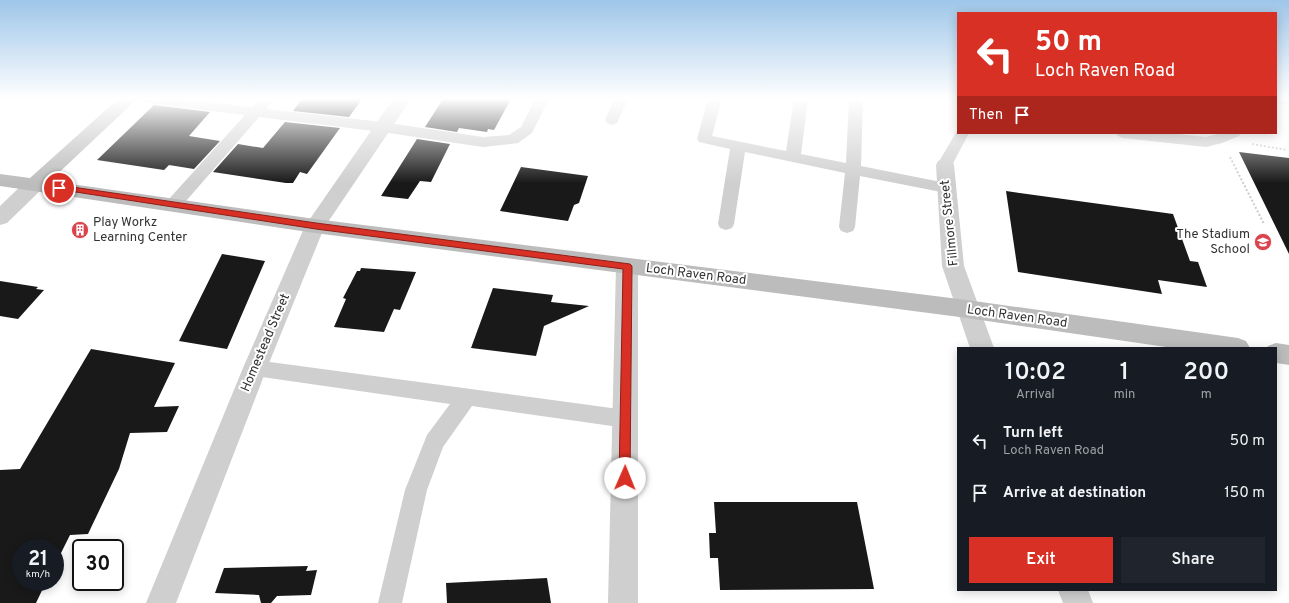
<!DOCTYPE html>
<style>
:root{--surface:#171b24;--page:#20242c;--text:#f1f3f6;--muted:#9ea1a6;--accent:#d93025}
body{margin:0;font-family:Overpass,sans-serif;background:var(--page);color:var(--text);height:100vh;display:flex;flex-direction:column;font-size:15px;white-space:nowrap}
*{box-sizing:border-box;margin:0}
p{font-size:13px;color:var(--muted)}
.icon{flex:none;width:22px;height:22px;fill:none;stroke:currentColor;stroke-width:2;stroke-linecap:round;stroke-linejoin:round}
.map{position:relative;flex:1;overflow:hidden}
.panel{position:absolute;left:957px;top:347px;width:320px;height:244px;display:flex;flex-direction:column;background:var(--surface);border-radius:0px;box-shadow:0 2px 10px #0003}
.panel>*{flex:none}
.hud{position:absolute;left:957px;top:12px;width:320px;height:122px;border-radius:0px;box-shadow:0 2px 10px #0003;background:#d93025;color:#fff;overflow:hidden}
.speed{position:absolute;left:12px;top:539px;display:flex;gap:8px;font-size:20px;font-weight:700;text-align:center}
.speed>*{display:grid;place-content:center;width:52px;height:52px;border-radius:50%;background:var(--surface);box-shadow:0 2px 10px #0003;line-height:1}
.speed small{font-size:10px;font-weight:400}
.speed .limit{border:2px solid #111;border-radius:6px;background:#fff;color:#111}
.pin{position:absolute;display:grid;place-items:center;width:34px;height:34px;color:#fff;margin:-17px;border:2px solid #fff;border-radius:50%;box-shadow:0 1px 4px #0007}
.me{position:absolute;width:44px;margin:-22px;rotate:1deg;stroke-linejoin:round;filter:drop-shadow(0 0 3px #0008)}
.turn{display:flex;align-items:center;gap:14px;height:84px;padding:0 12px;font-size:18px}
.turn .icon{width:52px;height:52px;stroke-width:2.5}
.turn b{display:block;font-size:28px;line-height:34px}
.then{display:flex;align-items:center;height:38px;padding:0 12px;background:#0003;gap:8px;font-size:15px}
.eta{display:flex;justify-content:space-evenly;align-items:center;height:68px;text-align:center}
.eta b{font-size:24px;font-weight:600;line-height:28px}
.cta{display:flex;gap:8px;margin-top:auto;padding:8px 12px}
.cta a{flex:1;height:46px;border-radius:0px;background:var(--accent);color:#fff;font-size:16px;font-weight:600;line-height:46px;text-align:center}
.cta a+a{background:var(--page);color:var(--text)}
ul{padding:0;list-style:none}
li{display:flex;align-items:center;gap:12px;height:52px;padding:0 12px}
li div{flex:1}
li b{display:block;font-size:15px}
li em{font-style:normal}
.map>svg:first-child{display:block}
.building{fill:#191919}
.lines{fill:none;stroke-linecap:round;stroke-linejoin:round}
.path{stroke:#ccc;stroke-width:2;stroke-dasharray:2 2;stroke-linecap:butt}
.lane{fill:#cfcfcf;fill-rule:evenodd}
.street{fill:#cfcfcf;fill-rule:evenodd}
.secondary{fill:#bcbcbc;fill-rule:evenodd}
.route{fill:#d93025;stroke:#8d1f18}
.labels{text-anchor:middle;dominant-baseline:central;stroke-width:4;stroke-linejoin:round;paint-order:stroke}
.poi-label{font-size:13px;fill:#323232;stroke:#fff;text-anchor:start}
.street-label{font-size:13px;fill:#323232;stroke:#fff}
</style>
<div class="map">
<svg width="1289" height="603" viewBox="0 0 1289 603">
<rect width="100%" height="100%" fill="#fff"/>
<!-- building -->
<path class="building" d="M302,99H362L349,117L293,111Z
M443,99H511L494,130L488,129L487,132L459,128L457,132L425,127Z
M154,105L210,112L189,136L220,141L194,169L169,165L164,170L97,160Z
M285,122L340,128L307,174L300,172L293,183H286L213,172L238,144L263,148Z
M417,139L450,144L431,182L420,181L408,199L381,196Z
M1239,152L1289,158V254Z
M521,167L588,176L579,203L574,205L568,221L500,211Z
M1006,191L1173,214L1190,261L1198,262L1207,287L1158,280L1162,294L1018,272Z
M222,254L265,261L227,349L179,341Z
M361,268L416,272L400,310L394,309L384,332L334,327L346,299L343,298L357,271H360Z
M0,281L38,287L36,289L44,290L18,319L0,316Z
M493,288L553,295L551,302L589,306L544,326L536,356L471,348Z
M91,349L175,363L154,407L179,406L167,432L130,433L119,469L88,534L70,535L55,565V548H21V582H46L36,603H0V470L20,469Z
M714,502H857L874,589L720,590L718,558H710L709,533H716Z
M308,566L306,571L317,570L311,595L277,596L271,603H261L259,595L215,593L224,568Z
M547,578L551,603H447L446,583Z"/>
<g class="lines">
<!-- path -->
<path class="path" d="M1252,144L1287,150
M1230,157L1264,224"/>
<!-- lane -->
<path class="lane" d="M141,99H183L252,107L259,99H274L266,109L382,122L483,137L509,135L521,127L535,99H549L532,133L518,143L483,147L382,132L259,117L180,208L174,210L168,208L166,204L168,200L245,115L148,103L143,102Z
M614,99H628L617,123L612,125L607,123L605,120Z
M708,99H722L712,136L786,151L794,99H808L801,154L846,163L849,99H863L861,166L946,183L952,184L954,188L952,192L946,193L860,176L855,227L853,231L847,233L841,231L839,227L845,173L745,152L734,224L732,228L726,230L720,228L718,224L730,149L699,142L697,139Z
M1276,99H1289V105L1281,104L1276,105Z
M958,129V133H969L950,169L945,170L940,169L937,165Z
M1116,133H1167L1206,137L1221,133H1241L1239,136L1222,143L1206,147L1123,138L1118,136Z
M255,360L626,410L633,413L636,419L633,425L626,428L472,406L443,447L427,490L402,603H378L405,490L427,435L450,404L255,376L248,374L245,368L248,362Z"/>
<!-- street -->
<path class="street" d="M393,99H411L324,228L267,368L176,603H146L243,368L305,226Z
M945,159L952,161L954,165L964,266L994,348H970L942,266L936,165L938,161Z
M35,177L42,179L45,184L42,189L7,223L0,225V206L28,179Z
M627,258L634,260L638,266V603H608L616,266L620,260Z
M1058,590H1088L1093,603H1063Z"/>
<!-- secondary -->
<path class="secondary" d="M118,99H137L50,181L315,219L967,300L1238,338L1246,341L1250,348H1173L967,318L315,233L0,186V174L30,178Z
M1276,343L1289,345V365L1276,363V348H1267L1268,346Z"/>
</g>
<!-- sky -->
<linearGradient id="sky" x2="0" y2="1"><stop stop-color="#9ec6e9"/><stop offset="0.54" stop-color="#fff"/><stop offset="1" stop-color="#fff" stop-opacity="0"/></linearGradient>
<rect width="1289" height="183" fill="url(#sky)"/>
<!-- route -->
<path class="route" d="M59,185L316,223L630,264L632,266L630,478L629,482L625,483L621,482L619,478L623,269L316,229L56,189L55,188Z"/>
<!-- icons -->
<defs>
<symbol id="building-disc" viewBox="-11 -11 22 22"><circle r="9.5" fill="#da444d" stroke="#fff"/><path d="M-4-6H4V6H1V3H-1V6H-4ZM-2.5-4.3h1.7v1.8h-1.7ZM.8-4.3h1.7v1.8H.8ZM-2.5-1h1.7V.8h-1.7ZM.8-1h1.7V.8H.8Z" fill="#fff"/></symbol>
<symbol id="school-disc" viewBox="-11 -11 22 22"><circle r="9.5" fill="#da444d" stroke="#fff"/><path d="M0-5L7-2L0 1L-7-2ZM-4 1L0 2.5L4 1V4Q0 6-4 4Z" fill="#fff"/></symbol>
</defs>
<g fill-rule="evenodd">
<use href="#building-disc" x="70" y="220" width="20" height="20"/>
<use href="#school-disc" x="1253" y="232" width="20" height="20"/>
</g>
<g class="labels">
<!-- poi labels -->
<g class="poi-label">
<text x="93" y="223">Play Workz<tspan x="93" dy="15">Learning Center</tspan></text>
<text x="1250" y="235" text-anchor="end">The Stadium<tspan x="1250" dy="15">School</tspan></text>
</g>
<!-- street labels -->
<g class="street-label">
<text transform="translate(950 223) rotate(-96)">Fillmore Street</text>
<text transform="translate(696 275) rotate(7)">Loch Raven Road</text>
<text transform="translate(1017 317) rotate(8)">Loch Raven Road</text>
<text transform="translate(266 343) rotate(-67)">Homestead Street</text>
</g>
</g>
</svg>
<div class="speed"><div>21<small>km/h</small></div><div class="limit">30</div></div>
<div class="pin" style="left:59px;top:188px;background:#d93025"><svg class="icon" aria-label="arrive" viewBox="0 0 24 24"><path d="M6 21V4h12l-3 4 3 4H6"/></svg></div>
<svg class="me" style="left:625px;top:478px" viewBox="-20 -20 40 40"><circle r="19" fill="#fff"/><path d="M0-13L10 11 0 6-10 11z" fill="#d93025"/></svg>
<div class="hud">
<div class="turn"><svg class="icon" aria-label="left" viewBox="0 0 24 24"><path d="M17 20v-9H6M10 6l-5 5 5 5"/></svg><div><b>50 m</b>Loch Raven Road</div></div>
<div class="then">Then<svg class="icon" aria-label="arrive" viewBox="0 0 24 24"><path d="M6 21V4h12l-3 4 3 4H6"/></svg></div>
</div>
<section class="panel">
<div class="eta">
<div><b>10:02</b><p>Arrival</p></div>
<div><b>1</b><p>min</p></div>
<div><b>200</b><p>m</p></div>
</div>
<ul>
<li><svg class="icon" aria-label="left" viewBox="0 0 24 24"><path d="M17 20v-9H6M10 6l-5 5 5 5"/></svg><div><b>Turn left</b><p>Loch Raven Road</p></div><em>50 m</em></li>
<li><svg class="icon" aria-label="arrive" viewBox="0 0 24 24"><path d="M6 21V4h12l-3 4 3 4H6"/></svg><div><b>Arrive at destination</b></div><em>150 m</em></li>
</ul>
<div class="cta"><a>Exit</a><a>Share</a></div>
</section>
</div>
